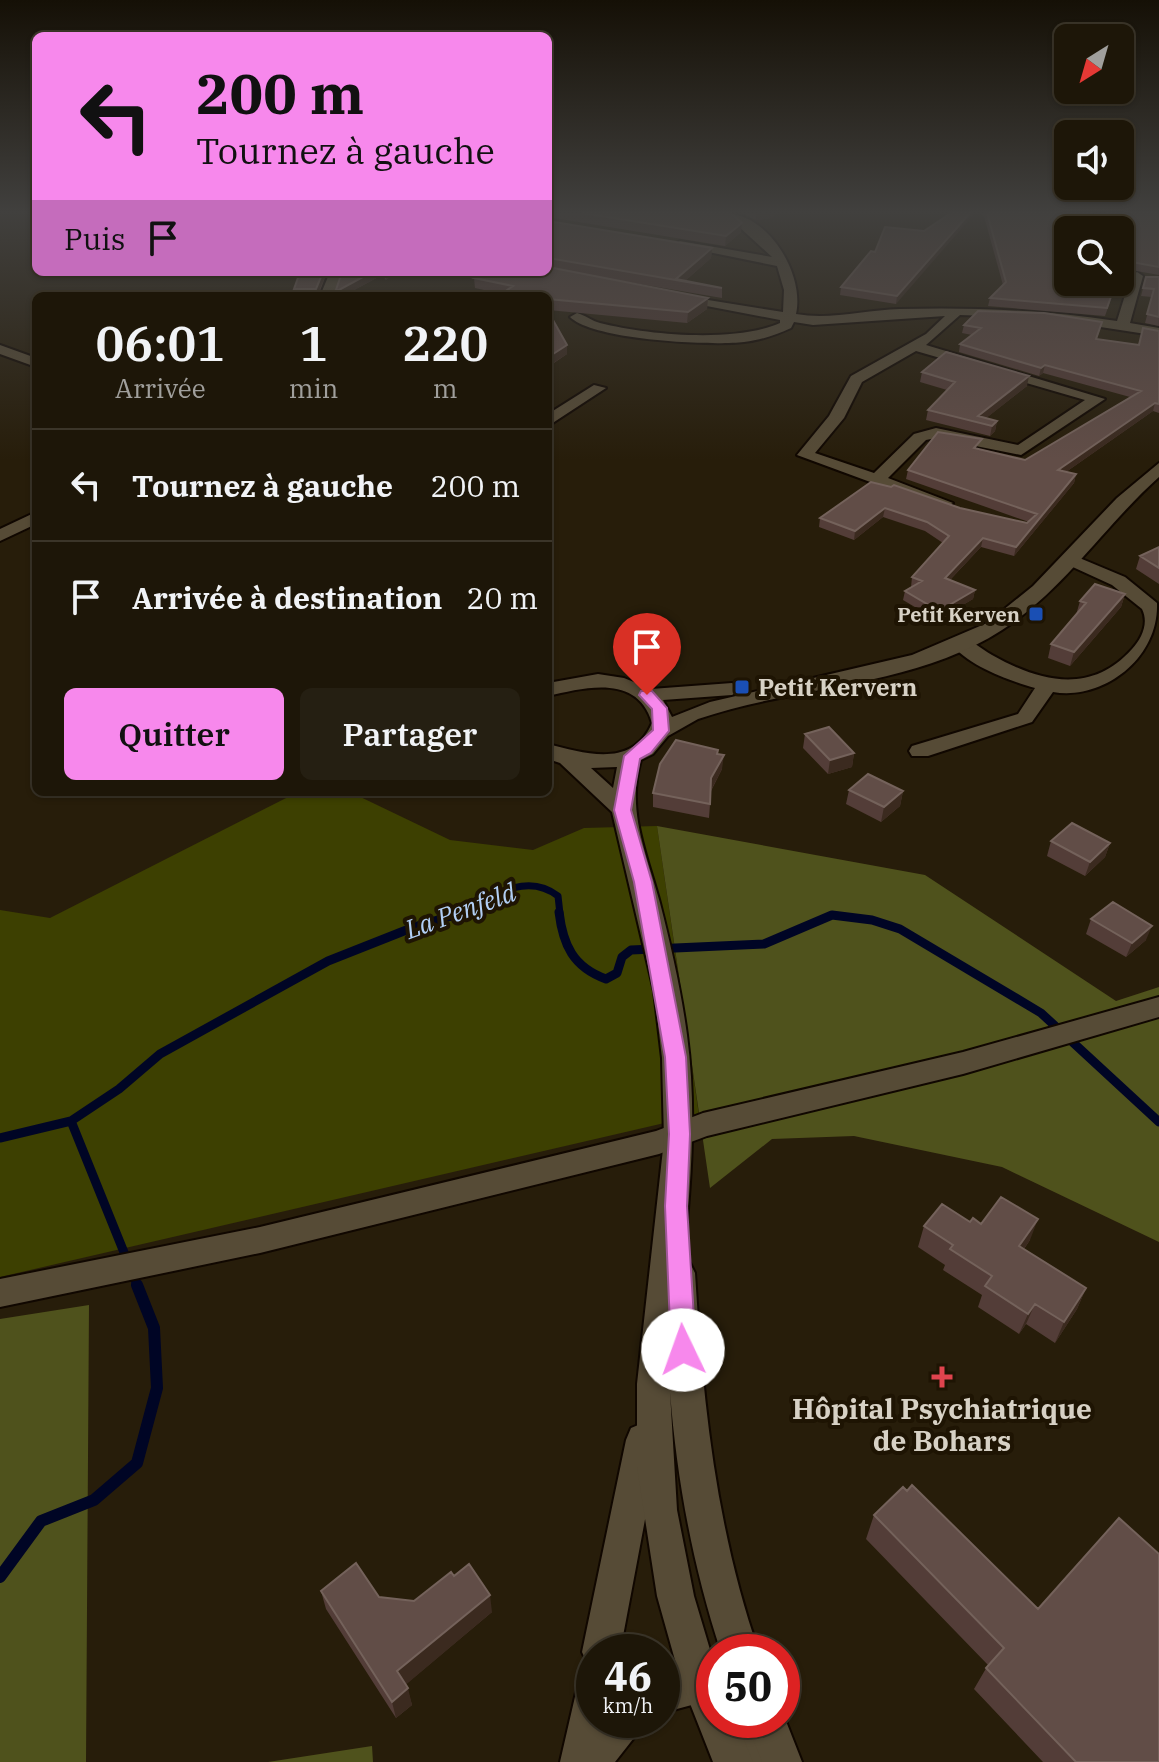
<!DOCTYPE html>
<html lang="fr">
<meta charset="utf-8">
<style>
:root{--surface:#1d1608;--page:#251f12;--text:#f1f3f6;--muted:#a09f9c;--line:#3b3529;--accent:#f788ec}
body{margin:0;font-family:"IBM Plex Serif",serif;background:var(--page);color:var(--text);height:100vh;display:flex;flex-direction:column;font-size:30px;white-space:nowrap}
*{box-sizing:border-box;margin:0}
p{font-size:26px;color:var(--muted)}
.icon{flex:none;width:44px;height:44px;fill:none;stroke:currentColor;stroke-width:2;stroke-linecap:round;stroke-linejoin:round}
.map{position:relative;flex:1;overflow:hidden}
.details{position:absolute;left:32px;top:292px;width:520px;height:504px;display:flex;flex-direction:column;background:var(--surface);border-radius:12px;box-shadow:0 2px 6px #0004,0 0 0 2px var(--line)}
.details>*{flex:none}
.hud{position:absolute;left:32px;top:32px;width:520px;height:244px;border-radius:12px;box-shadow:0 2px 6px #0004,0 0 0 2px var(--line);background:#f788ec;color:#111;overflow:hidden}
.needle{width:52px;rotate:217deg}
.controls{position:absolute;left:1054px;top:24px;display:grid;gap:16px}
.controls a{display:grid;place-items:center;width:80px;height:80px;border-radius:12px;background:var(--surface);box-shadow:0 2px 6px #0004,0 0 0 2px var(--line);font-size:40px}
.speed{position:absolute;left:576px;top:1634px;display:flex;gap:16px;font-size:40px;font-weight:700;text-align:center}
.speed>*{display:grid;place-content:center;width:104px;height:104px;border-radius:50%;background:var(--surface);box-shadow:0 2px 6px #0004,0 0 0 2px var(--line);line-height:1}
.speed small{font-size:20px;font-weight:400}
.speed .limit{border:12px solid #d22;background:#fff;color:#111}
.pin{position:absolute;display:grid;place-items:center;width:68px;height:68px;color:#fff;margin:-82px -34px;border-radius:50% 50% 50% 0;rotate:-45deg;box-shadow:0 0 8px #0007}
.pin .icon{rotate:45deg}
.me{position:absolute;width:88px;margin:-44px;rotate:357deg;stroke-linejoin:round;filter:drop-shadow(0 0 6px #0008)}
.turn{display:flex;align-items:center;gap:28px;height:168px;padding:0 32px;font-size:36px}
.turn .icon{width:104px;height:104px;stroke-width:2.5}
.turn b{display:block;font-size:56px;line-height:68px}
.then{display:flex;align-items:center;height:76px;padding:0 32px;background:#0003;gap:16px;font-size:30px}
.eta{display:flex;justify-content:space-evenly;align-items:center;height:136px;text-align:center}
.eta b{font-size:48px;font-weight:600;line-height:56px}
.action{display:flex;gap:16px;margin-top:auto;padding:16px 32px}
.action a{flex:1;height:92px;border-radius:12px;background:var(--accent);color:#111;font-size:32px;font-weight:600;line-height:92px;text-align:center}
.action a+a{background:var(--page);color:var(--text)}
ul{padding:0;list-style:none}
li{display:flex;align-items:center;gap:24px;height:112px;padding:0 32px;border-top:2px solid var(--line)}
li div{flex:1}
li b{display:block;font-size:30px}
li em{font-style:normal}
.map>svg:first-child{display:block}
.green{fill:#3d4001}
.forest{fill:#4f521c}
.lines{fill:none;stroke-linecap:round;stroke-linejoin:round}
.stream-far2{stroke:#000525;stroke-width:7}
.stream-far1{stroke:#000525;stroke-width:9}
.stream{stroke:#000525;stroke-width:12}
.street-casing{stroke:#100700;stroke-width:4}
.secondary-casing{stroke:#100700;stroke-width:4}
.street{fill:#564b36;fill-rule:evenodd}
.secondary{fill:#564b36;fill-rule:evenodd}
.wall{fill:#533d38}
.shaded-wall{fill:#3b2a1f}
.building{fill:#614d47;stroke:#74625b;stroke-width:2}
.route{fill:#f788ec;stroke:#a15899;stroke-width:2}
.transit-dot{fill:#1a4fb4;stroke:#1e1403;stroke-width:3}
.health-dot{fill:#e0444e;stroke:#1e1403;stroke-width:3}
.labels{text-anchor:middle;dominant-baseline:central;stroke-width:8;stroke-linejoin:round;paint-order:stroke}
.far-poi-label{font-size:20px;font-weight:bold;fill:#d7d1c5;stroke:#1e1403;text-anchor:end}
.poi-label{font-size:24px;font-weight:bold;fill:#d7d1c5;stroke:#1e1403;text-anchor:start}
.water-label{font-size:26px;font-style:italic;fill:#b2cff5;stroke:#1e1403}
.near-poi-label{font-size:28px;font-weight:bold;fill:#d7d1c5;stroke:#1e1403}
</style>
<div class="map">
<svg width="1159" height="1762" viewBox="0 0 1159 1762">
<rect width="100%" height="100%" fill="#271d0a"/>
<!-- green -->
<path class="green" d="M298,792H350L450,840L533,850L584,828L657,826L699,1115L0,1277V910L50,918Z"/>
<!-- forest -->
<path class="forest" d="M657,826L925,875L1116,1001L1159,987V1242L1002,1167L854,1136L772,1139L710,1188Z
M89,1305L86,1762H0V1319Z
M372,1746L373,1762H268Z"/>
<g class="lines">
<!-- stream-far2 -->
<path class="stream-far2" d="M461,914C491,897 526,871 558,896L560,914"/>
<!-- stream-far1 -->
<path class="stream-far1" d="M559,912C563,945 573,967 606,979L617,973L622,957L631,950L764,944L832,915L872,920L900,929L1041,1013L1159,1122
M71,1121L138,1287
M0,1138L71,1121L119,1089L160,1054L328,961L414,927L465,912"/>
<!-- stream -->
<path class="stream" d="M0,1577L41,1521L94,1500L137,1463L157,1388L154,1328L137,1285"/>
<defs>
<path id="street" d="M724,213C768,213 805,274 796,314C830,320 865,310 900,309C974,307 1044,310 1117,321L1131,276L1137,272L1143,276L1130,323L1159,328V336L1042,318L960,315L926,345L1105,399L1021,455L936,438L926,440L888,478L953,503L944,508L938,507L797,455L829,416L851,376L926,334L945,316L813,325L794,322L791,328C776,335 761,340 744,342C710,346 593,340 570,317L577,313C585,315 592,321 600,323C647,335 735,343 780,323V320L670,299L677,295L783,312L784,290L777,266L674,245L680,241L772,257ZM916,351L1085,400L1018,445L936,428L914,434L874,473L815,453L844,418L862,382Z
M1094,213H1106L1101,230H1089Z
M330,272H342L334,296H320Z
M594,385L606,388L548,426V414Z
M36,512V524L0,541V529Z
M1070,554L1125,577L1157,603C1159,660 1101,701 1053,692L1032,722L928,756H912L909,751L912,746L1018,714L1035,688C1007,680 969,666 950,643L953,639C968,635 979,648 992,655C1040,682 1091,695 1132,649C1142,638 1149,623 1142,609L1112,585L1064,563L1061,559Z
M1159,997V1017L963,1074L707,1136L659,1154L260,1253L0,1307V1279L260,1227L656,1131L703,1113L963,1052Z
M643,1423L655,1428L660,1440L620,1652H594V1668L588,1665L582,1652L626,1440L631,1428Z
M701,1666L714,1671V1699L662,1713V1674L679,1667Z
M594,1670V1720H643L637,1734L615,1762H560L580,1675Z
M727,1720H767L782,1762H742Z"/>
<path id="secondary" d="M0,345L36,358V367L0,354Z
M1159,463V477C1105,525 1064,590 1002,630C912,688 797,685 698,719L668,736L653,754L641,760C626,811 647,854 660,903C671,946 681,990 687,1035C697,1110 691,1186 683,1261L690,1263L695,1273C703,1403 716,1529 759,1652H721C693,1567 677,1481 670,1392L677,1510L694,1596L714,1663V1720H736L753,1762H713L680,1678L657,1596L637,1467V1384L664,1140L662,1058L654,991L612,812L560,763L548,759V744C586,754 633,768 652,723C638,674 586,687 548,696V683L598,674L624,678L651,689L732,683L742,689L732,695L663,700L672,717L710,702L912,655L987,623L1033,586L1117,498ZM617,767L613,788L591,768Z
M782,1711L802,1762H762L746,1720H782Z"/>
</defs>
<!-- street casing -->
<use href="#street" class="street-casing"/>
<!-- secondary casing -->
<use href="#secondary" class="secondary-casing"/>
<!-- street -->
<use href="#street" class="street"/>
<!-- secondary -->
<use href="#secondary" class="secondary"/>
</g>
<!-- wall -->
<path class="wall" d="M548,213H731L741,232L725,246L548,217Z
M742,213H776L771,218L756,220Z
M979,213H1093L1086,230H1068V245L1060,265L1117,282L1105,316L988,306L990,298L1003,285L984,216Z
M1108,213H1159V275L1120,268V230H1104Z
M548,221L712,248L711,258L685,281L722,288V298L587,275L708,298L707,309L687,323L548,310V296H500L502,294L475,288L474,278L548,272Z
M924,231L896,304L840,295L841,287L875,252Z
M327,272L318,296H295L294,289Z
M342,272H396L386,280L382,275L343,296H336V290Z
M1146,277H1159V326L1145,323L1152,297L1141,296Z
M548,318L567,354L551,365V378L548,377Z
M1102,322L1097,339L1139,345L1159,331V413L1153,411L1066,472L1076,474L1074,483L1014,556L981,547L950,580L975,590L973,599L937,620L903,600L905,591L911,587L912,577L943,543L925,531L883,517L854,540L819,527L820,518L871,482L960,508L1027,523L1029,522L906,479L908,470L979,449L1025,460L1130,397L1043,373L1039,376L959,352L960,344L972,335L962,333L964,325Z
M922,372L1027,386L986,418L997,421L995,431L990,436L926,420L928,410L947,390L920,382Z
M1159,547V584L1136,569L1140,556Z
M1125,594L1121,607L1070,666L1048,658L1051,644L1076,615L1080,601Z
M805,734L854,753L852,767L828,774L803,748Z
M718,750V754L722,769L711,791L709,818L653,807V793Z
M849,790L903,791L900,806L881,822L846,804Z
M1051,841L1110,843L1105,857L1085,876L1047,856Z
M1091,919L1146,940L1126,957L1086,934Z
M970,1222L981,1224L1030,1240L1024,1249L1086,1288L1077,1309L1055,1343L1026,1324L1019,1334L978,1307L982,1295L943,1270L945,1265L918,1247L924,1226Z
M874,1515L1159,1762H1043L974,1689L988,1665L866,1539Z
M321,1591L379,1597L492,1612L406,1684L412,1705L396,1718L326,1609Z"/>
<!-- shaded-wall -->
<path class="shaded-wall" d="M756,213H776L771,218L756,220Z
M970,213H975L896,304L897,296Z
M742,223L741,232L725,246L726,236Z
M712,248L711,258L684,282L676,279Z
M323,272H327L317,296L316,289Z
M372,272H382V275L343,296H340L339,290Z
M387,272H396L386,280Z
M708,298L707,309L687,323L688,312Z
M567,345V354L550,365V356Z
M1045,365L1043,373L1039,376L1041,368Z
M1029,376L1027,386L980,423L978,416Z
M1155,403L1153,411L1056,479L1058,470Z
M997,421L995,431L990,436L992,426Z
M1076,474L1074,483L1014,556L1016,547Z
M885,508L883,517L854,540L855,531Z
M983,538L981,547L943,587L945,578Z
M975,590L973,599L937,620L939,611Z
M1125,594L1121,607L1070,666L1074,652Z
M854,753L852,767L828,774L830,760Z
M724,755L722,769L710,792L711,778Z
M903,791L900,806L881,822L884,807Z
M1110,843L1105,857L1085,876L1090,862Z
M1152,926L1146,940L1126,957L1132,943Z
M1038,1219L1030,1240L1011,1267L1019,1246Z
M1086,1288L1077,1309L1055,1343L1064,1322Z
M1035,1304L1026,1324L1019,1334L1028,1314Z
M490,1595L492,1612L402,1688L397,1671Z
M408,1688L412,1705L396,1718L392,1702Z"/>
<!-- building -->
<path class="building" d="M582,213H731L742,223L726,236Z
M951,213H970L897,296L841,287L871,251L875,252L885,227L924,231Z
M987,213H1092L1088,222H1075L1072,230H1068V242L1059,265L1068,266V282H1116L1107,308L990,298L1006,282Z
M1108,213H1159V267L1120,260V230H1108L1106,223Z
M548,221L712,248L676,279L722,288L548,258Z
M548,267L708,298L688,312L548,299V296L500,295L513,286L474,278L484,272H548Z
M300,272H323L316,289H294Z
M342,272H372L339,290H336Z
M1146,277H1159V317L1147,314L1154,289L1143,288Z
M205,293L222,296H200Z
M978,311L1044,313L1102,322L1096,339L1139,345L1143,328L1159,331V404L1155,403L1058,470L1076,474L1016,547L983,538L945,578L975,590L939,611L905,591L922,581L912,577L949,536L927,522L885,508L855,531L820,518L871,482L891,487L894,485L960,508L1027,523L1037,514L908,470L938,432L982,439L974,448L1025,460L1141,391L1045,365L1041,368L960,344L981,328L964,325Z
M548,318L553,320L567,345L550,356L551,368H548Z
M946,352L1029,376L978,416L997,421L992,426L928,410L955,382L922,372Z
M1159,547V568L1140,556Z
M1095,584L1125,594L1074,652L1051,644L1086,603L1080,601Z
M829,727L854,753L830,760L805,734Z
M676,740L718,750L717,754L724,755L711,778L710,804L653,793L660,764Z
M868,774L903,791L884,807L849,790Z
M1072,823L1110,843L1090,862L1051,841Z
M1113,902L1152,926L1132,943L1091,919Z
M1001,1197L1038,1219L1019,1246L1086,1288L1064,1322L1035,1304L1028,1314L985,1286L992,1276L950,1249L953,1245L924,1226L942,1204L970,1222L973,1218L981,1224Z
M912,1485L1038,1609L1119,1518L1159,1554V1762H1076L986,1668L1004,1648L874,1515L903,1487L907,1491Z
M356,1563L379,1597L414,1601L451,1572L454,1576L469,1564L490,1595L397,1671L408,1688L392,1702L321,1591Z"/>
<!-- sky -->
<linearGradient id="sky" x2="0" y2="1"><stop stop-color="#151006"/><stop offset="0.46" stop-color="#41403e"/><stop offset="1" stop-color="#41403e" stop-opacity="0"/></linearGradient>
<rect width="1159" height="460" fill="url(#sky)"/>
<!-- route -->
<path class="route" d="M641,691H652L667,708L669,731L651,753L640,759L631,810L652,882L686,1057L690,1134L687,1206L696,1350L692,1358L683,1361L675,1358L671,1350L665,1206L669,1134L665,1057L634,882L614,810L624,756L653,730L652,709L639,695Z"/>
<!-- markers -->
<g class="transit-dot">
<rect x="1028" y="606" width="16" height="16" rx="4"/>
<rect x="734" y="679" width="16" height="16" rx="4"/>
</g>
<path class="health-dot" d="M938 1365h8v8h8v8h-8v8h-8v-8h-8v-8h8z"/>
<g class="labels">
<!-- far-poi labels -->
<g class="far-poi-label">
<text x="1020" y="614">Petit Kerven</text>
</g>
<!-- poi labels -->
<g class="poi-label">
<text x="758" y="687">Petit Kervern</text>
</g>
<!-- water labels -->
<g class="water-label">
<text transform="translate(460 910) rotate(-20)">La Penfeld</text>
</g>
<!-- near-poi labels -->
<g class="near-poi-label">
<text x="942" y="1408">Hôpital Psychiatrique<tspan x="942" dy="32">de Bohars</tspan></text>
</g>
</g>
</svg>
<div class="controls">
<a><svg class="needle" viewBox="-14 -14 28 28"><path d="M0-13l5 13h-10z" fill="#e53935"/><path d="M0 13l5-13h-10z" fill="#a09f9c"/></svg></a>
<a><svg class="icon" aria-label="sound" viewBox="0 0 24 24"><path d="M4 9h4l5-4v14l-5-4H4zM17 9q2 3 0 6"/></svg></a>
<a><svg class="icon" aria-label="search" viewBox="0 0 24 24"><circle cx="10" cy="10" r="6"/><path d="M15 15l6 6"/></svg></a>
</div>
<div class="speed"><div>46<small>km/h</small></div><div class="limit">50</div></div>
<div class="pin" style="left:647px;top:695px;background:#d93025"><svg class="icon" aria-label="arrive" viewBox="0 0 24 24"><path d="M6 21V4h12l-3 4 3 4H6"/></svg></div>
<svg class="me" style="left:683px;top:1350px" viewBox="-20 -20 40 40"><circle r="19" fill="#fff"/><path d="M0-13L10 11 0 6-10 11z" fill="#f788ec"/></svg>
<div class="hud">
<div class="turn"><svg class="icon" aria-label="left" viewBox="0 0 24 24"><path d="M17 20v-9H6M10 6l-5 5 5 5"/></svg><div><b>200 m</b>Tournez à gauche</div></div>
<div class="then">Puis<svg class="icon" aria-label="arrive" viewBox="0 0 24 24"><path d="M6 21V4h12l-3 4 3 4H6"/></svg></div>
</div>
<section class="details">
<div class="eta">
<div><b>06:01</b><p>Arrivée</p></div>
<div><b>1</b><p>min</p></div>
<div><b>220</b><p>m</p></div>
</div>
<ul>
<li><svg class="icon" aria-label="left" viewBox="0 0 24 24"><path d="M17 20v-9H6M10 6l-5 5 5 5"/></svg><div><b>Tournez à gauche</b></div><em>200 m</em></li>
<li><svg class="icon" aria-label="arrive" viewBox="0 0 24 24"><path d="M6 21V4h12l-3 4 3 4H6"/></svg><div><b>Arrivée à destination</b></div><em>20 m</em></li>
</ul>
<div class="action"><a>Quitter</a><a>Partager</a></div>
</section>
</div>
